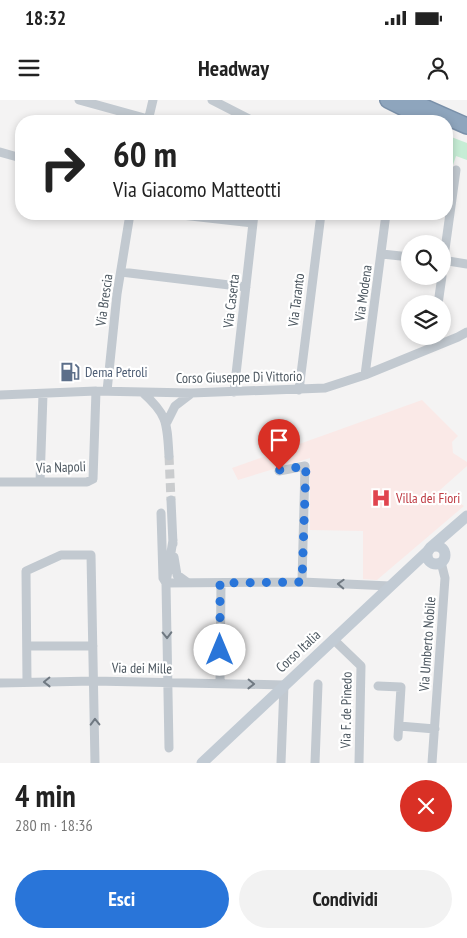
<!DOCTYPE html>
<html lang="it">
<meta charset="utf-8">
<style>
:root{--surface:#fff;--page:#f2f2f2;--text:#222;--muted:#767676;--accent:#2975d9}
body{margin:0;font-family:"PT Sans Narrow",sans-serif;background:var(--page);color:var(--text);height:100vh;display:flex;flex-direction:column;font-size:19px;white-space:nowrap}
*{box-sizing:border-box;margin:0}
p{font-size:16px;color:var(--muted)}
.icon{flex:none;width:28px;height:28px;fill:none;stroke:currentColor;stroke-width:2;stroke-linecap:round;stroke-linejoin:round}
.map{position:relative;height:663px;overflow:hidden}
.panel{display:flex;flex-direction:column;background:var(--surface);flex:1}
.panel>*{flex:none}
.hud{position:absolute;left:15px;top:15px;width:438px;height:105px;border-radius:20px;box-shadow:0 2px 8px #0003;background:#fff;color:var(--text);overflow:hidden}
.buttons{position:absolute;left:401px;top:135px;display:grid;gap:10px}
.buttons a{display:grid;place-items:center;width:50px;height:50px;border-radius:50%;background:var(--surface);box-shadow:0 2px 8px #0003;font-size:25px}
.pin{position:absolute;display:grid;place-items:center;width:42px;height:42px;color:#fff;margin:-51px -21px;border-radius:50% 50% 50% 0;rotate:-45deg;box-shadow:0 0 5px #0007}
.pin .icon{rotate:45deg}
.me{position:absolute;width:55px;margin:-28px;rotate:0deg;stroke-linejoin:round;filter:drop-shadow(0 0 4px #0008)}
.turn{display:flex;align-items:center;gap:18px;height:105px;padding:0 15px;font-size:22px}
.turn .icon{width:65px;height:65px;stroke-width:2.5}
.turn b{display:block;font-size:35px;line-height:42px}
.round{display:grid;place-items:center;flex:none;width:52px;height:52px;border-radius:26px;background:var(--page)}
.headline{display:flex;align-items:center;justify-content:space-between;height:85px;padding:0 15px}
h1{font-size:30px;font-weight:800;line-height:38px}
.cta{display:flex;gap:10px;margin-top:auto;padding:10px 15px}
.cta a{flex:1;height:58px;border-radius:30px;background:var(--accent);color:#fff;font-size:20px;font-weight:800;line-height:58px;text-align:center}
.cta a+a{background:var(--page);color:var(--text)}
.status{display:flex;justify-content:space-between;align-items:center;height:35px;padding:0 25px;background:var(--surface);direction:ltr}
.status svg{height:14px;fill:currentColor}
header{display:flex;justify-content:space-between;align-items:center;height:65px;padding:0 15px;background:var(--surface);font-size:22px;font-weight:800}
.map>svg:first-child{display:block}
.medical{fill:#fae9e7}
.green{fill:#c6edd5}
.lines{fill:none;stroke-linecap:round;stroke-linejoin:round}
.street-tunnel{stroke:#caccce;stroke-width:9;stroke-dasharray:9 4.5;stroke-linecap:butt}
.highway-casing{stroke:#7a90a9;stroke-width:18}
.street{stroke:#c2c9d0;stroke-width:9}
.secondary{stroke:#c2cbd4;stroke-width:11}
.highway{stroke:#8ea5bd;stroke-width:15}
.oneway{stroke:#6f7881}
.route{stroke:#2975d9;stroke-width:9;stroke-dasharray:0 16.2}
.labels{text-anchor:middle;dominant-baseline:central;stroke-width:4.5;stroke-linejoin:round;paint-order:stroke}
.street-label{font-size:14px;fill:#4b565f;stroke:#fff}
.service-label{font-size:14px;fill:#4e5e75;stroke:#fff;text-anchor:start}
.health-label{font-size:14px;fill:#be3a42;stroke:#fff;text-anchor:start}
</style>
<div class="status"><b>18:32</b><svg viewBox="0 0 49 12"><path d="M0 12V9h3v3zM5 12V6h3v6zM10 12V3h3v9zM15 12V0h3v12zM26 1h20v11H26zM47 4h2v5h-2z"/></svg></div>
<header><svg class="icon" aria-label="menu" viewBox="0 0 24 24"><path d="M4 6h16M4 12h16M4 18h16"/></svg>Headway<svg class="icon" aria-label="person" viewBox="0 0 24 24"><circle cx="12" cy="8" r="4"/><path d="M4 21q1-7 8-7t8 7"/></svg></header>
<div class="map">
<svg width="467" height="663" viewBox="0 0 467 663">
<rect width="100%" height="100%" fill="#f4f3f3"/>
<!-- medical -->
<path class="medical" d="M422,300L458,336L452,342L453,353L467,362V366L440,390L464,406L377,480L363,479V431L310,430V358L238,380L232,368Z"/>
<!-- green -->
<path class="green" d="M446,35L467,43V60L456,56L453,65L446,62Z"/>
<g class="lines">
<!-- street-tunnel -->
<path class="street-tunnel" d="M169,356L171,400"/>
<defs>
<path id="highway" d="M388,0L418,15
M408,0L467,26"/>
</defs>
<!-- highway casing -->
<use href="#highway" class="highway-casing"/>
<!-- street -->
<path class="street" d="M79,0L148,19
M212,0L253,21
M148,21L153,0
M0,52L21,58
M173,114L253,123
M382,154L410,157
M442,160L467,164
M442,171L456,70
M121,172L246,187
M438,204L442,176
M365,275L386,114
M299,290L321,114
M107,291L117,194L130,114
M142,292C168,315 167,323 169,356
M234,292L254,114
M0,295L96,291L191,293L325,288L365,275L458,237L467,232
M167,322L175,306L192,293
M279,371L305,366L302,482
M0,382H87L93,379L96,291
M40,382L43,294
M171,400L173,444
M161,413L163,478L166,483L302,482L390,486
M174,457L177,475L188,483
M333,539L361,566L359,663
M27,546H93
M27,582L26,471L61,455H91L95,663
M0,583L94,581L284,585L281,663
M220,583L221,483
M378,586L401,587L398,637
M399,626L435,629
M169,648L166,483L173,440
M315,663L318,584
M432,663L445,478L441,462"/>
<!-- secondary -->
<path class="secondary" d="M427 455a9 9 0 1 1 18 0a9 9 0 1 1-18 0Z
M430,448L467,416
M202,663L429,450"/>
<!-- highway -->
<use href="#highway" class="highway"/>
</g>
<!-- one-way arrows -->
<defs><path id="oneway-chevron" d="M-2-3.5L2.5 0L-2 3.5" fill="none" stroke-width="1.6" stroke-linecap="round" stroke-linejoin="round" transform="scale(1.25)"/></defs>
<g class="oneway">
<use href="#oneway-chevron" transform="translate(341 484) rotate(-178)"/>
<use href="#oneway-chevron" transform="translate(167 535) rotate(89)"/>
<use href="#oneway-chevron" transform="translate(47 582) rotate(179)"/>
<use href="#oneway-chevron" transform="translate(251 584) rotate(1)"/>
<use href="#oneway-chevron" transform="translate(95 622) rotate(-91)"/>
</g>
<g class="lines">
<!-- route -->
<path class="route" d="M220,550V483L302,482L306,366L279,370"/>
</g>
<!-- icons -->
<defs>
<symbol id="fuel-bare" viewBox="-9 -9 18 18"><path d="M-5.5-6h7V0h2V4h1.3V-2.5L3-4.5l.8-.8L6-3V5H2.5V1h-1V6h-7ZM-4.2-4.7v3.2H.2V-4.7Z" fill="#5c6f8a" stroke="#fff" stroke-width="2.5" paint-order="stroke"/></symbol>
<symbol id="hospital-bare" viewBox="-9 -9 18 18"><path d="M-5-5h3v3.5h4V-5h3V5h-3V1.5h-4V5h-3Z" fill="#e0444e" stroke="#fff" stroke-width="2.5" paint-order="stroke"/></symbol>
</defs>
<g fill-rule="evenodd">
<use href="#fuel-bare" x="56" y="258" width="28" height="28"/>
<use href="#hospital-bare" x="367" y="384" width="28" height="28"/>
</g>
<g class="labels">
<!-- street labels -->
<g class="street-label">
<text transform="translate(363 193) rotate(-82)">Via Modena</text>
<text transform="translate(104 200) rotate(-82)">Via Brescia</text>
<text transform="translate(296 200) rotate(-83)">Via Taranto</text>
<text transform="translate(231 201) rotate(-83)">Via Caserta</text>
<text transform="translate(239 277) rotate(-1)">Corso Giuseppe Di Vittorio</text>
<text transform="translate(61 367) rotate(-2)">Via Napoli</text>
<text transform="translate(427 544) rotate(-86)">Via Umberto Nobile</text>
<text transform="translate(298 551) rotate(-43)">Corso Italia</text>
<text transform="translate(142 568) rotate(1)">Via dei Mille</text>
<text transform="translate(346 610) rotate(-89)">Via F. de Pinedo</text>
</g>
<!-- service labels -->
<g class="service-label">
<text x="85" y="272">Dema Petroli</text>
</g>
<!-- health labels -->
<g class="health-label">
<text x="396" y="398">Villa dei Fiori</text>
</g>
</g>
</svg>
<div class="buttons">
<a><svg class="icon" aria-label="search" viewBox="0 0 24 24"><circle cx="10" cy="10" r="6"/><path d="M15 15l6 6"/></svg></a>
<a><svg class="icon" aria-label="layers" viewBox="0 0 24 24"><path d="M12 4l9 5-9 5-9-5zM3 14l9 5 9-5"/></svg></a>
</div>
<div class="pin" style="left:279px;top:370px;background:#d93025"><svg class="icon" aria-label="arrive" viewBox="0 0 24 24"><path d="M6 21V4h12l-3 4 3 4H6"/></svg></div>
<svg class="me" style="left:220px;top:550px" viewBox="-20 -20 40 40"><circle r="19" fill="#fff"/><path d="M0-13L10 11 0 6-10 11z" fill="#2975d9"/></svg>
<div class="hud">
<div class="turn"><svg class="icon" aria-label="right" viewBox="0 0 24 24"><path d="M7 20v-9h11M14 6l5 5-5 5"/></svg><div><b>60 m</b>Via Giacomo Matteotti</div></div>
</div>
</div>
<section class="panel">
<div class="headline"><div><h1>4 min</h1><p>280 m · 18:36</p></div><a class="round" style="background:#d93025;color:#fff"><svg class="icon" aria-label="close" viewBox="0 0 24 24"><path d="M6 6l12 12M18 6L6 18"/></svg></a></div>
<div class="cta"><a>Esci</a><a>Condividi</a></div>
</section>
